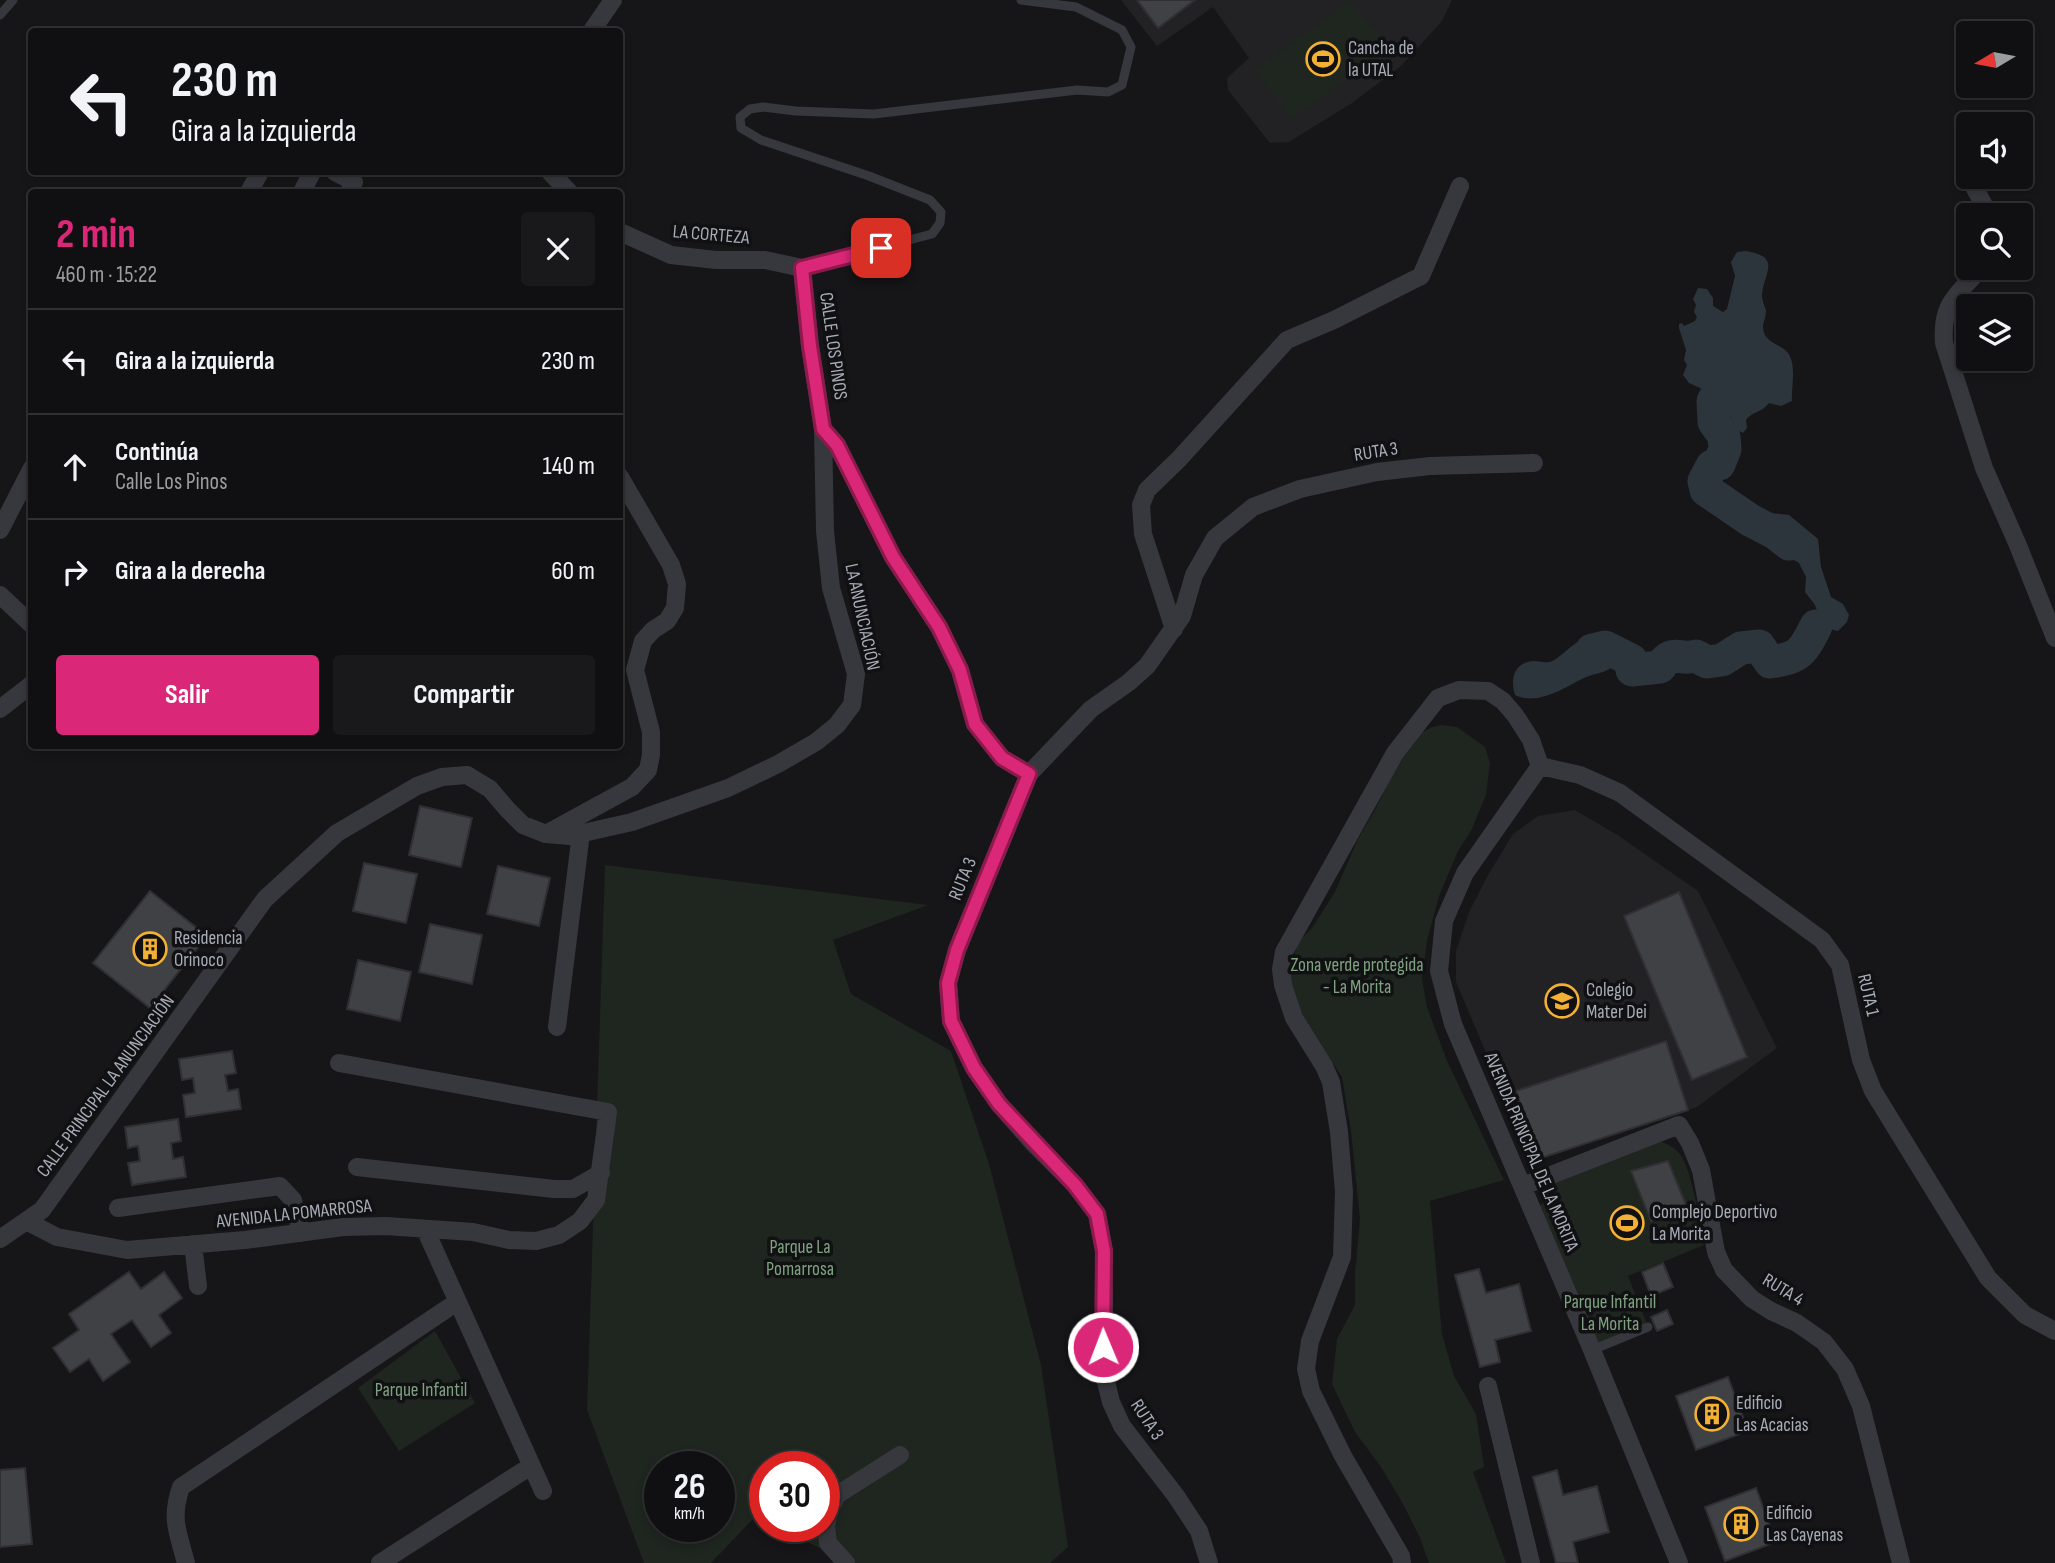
<!DOCTYPE html>
<html lang="es">
<meta charset="utf-8">
<style>
:root{--surface:#101012;--page:#19191b;--text:#f1f3f6;--muted:#9c9d9f;--line:#303032;--accent:#db2777}
body{margin:0;font-family:"Sofia Sans Condensed",sans-serif;background:var(--page);color:var(--text);height:100vh;display:flex;flex-direction:column;font-size:26px;white-space:nowrap}
*{box-sizing:border-box;margin:0}
p{font-size:23px;color:var(--muted)}
.icon{flex:none;width:38px;height:38px;fill:none;stroke:currentColor;stroke-width:2;stroke-linecap:round;stroke-linejoin:round}
.map{position:relative;flex:1;overflow:hidden}
.panel{position:absolute;left:28px;top:189px;width:595px;height:560px;display:flex;flex-direction:column;background:var(--surface);border-radius:7px;box-shadow:0 4px 10px #0003,0 0 0 2px var(--line)}
.panel>*{flex:none}
.top-card{position:absolute;left:28px;top:28px;width:595px;height:147px;border-radius:7px;box-shadow:0 4px 10px #0003,0 0 0 2px var(--line);background:#101012;color:var(--text);overflow:hidden}
.needle{width:46px;rotate:260deg}
.fabs{position:absolute;left:1956px;top:21px;display:grid;gap:14px}
.fabs a{display:grid;place-items:center;width:77px;height:77px;border-radius:7px;background:var(--surface);box-shadow:0 4px 10px #0003,0 0 0 2px var(--line);font-size:35px}
.speed{position:absolute;left:644px;top:1451px;display:flex;gap:14px;font-size:35px;font-weight:700;text-align:center}
.speed>*{display:grid;place-content:center;width:91px;height:91px;border-radius:50%;background:var(--surface);box-shadow:0 4px 10px #0003,0 0 0 2px var(--line);line-height:1}
.speed small{font-size:18px;font-weight:400}
.speed .limit{border:10px solid #d22;background:#fff;color:#111}
.pin{position:absolute;display:grid;place-items:center;width:60px;height:60px;color:#fff;margin:-30px;border-radius:14px;box-shadow:0 4px 10px #0006}
.me{position:absolute;width:77px;margin:-38px;rotate:359deg;stroke-linejoin:round;filter:drop-shadow(0 0 5px #0008)}
.turn{display:flex;align-items:center;gap:24px;height:147px;padding:0 28px;font-size:32px}
.turn .icon{width:91px;height:91px;stroke-width:2.5}
.turn b{display:block;font-size:49px;line-height:60px}
.round{display:grid;place-items:center;flex:none;width:74px;height:74px;border-radius:7px;background:var(--page)}
.overview{display:flex;align-items:center;justify-content:space-between;height:119px;padding:0 28px}
h1{font-size:42px;font-weight:700;line-height:52px;color:var(--accent)}
.primary-button{display:flex;gap:14px;margin-top:auto;padding:14px 28px}
.primary-button a{flex:1;height:80px;border-radius:7px;background:var(--accent);color:#fff;font-size:28px;font-weight:700;line-height:80px;text-align:center}
.primary-button a+a{background:var(--page);color:var(--text)}
ul{padding:0;list-style:none}
li{display:flex;align-items:center;gap:21px;height:105px;padding:0 28px;border-top:2px solid var(--line)}
li div{flex:1}
li b{display:block;font-size:26px}
li em{font-style:normal}
.map>svg:first-child{display:block}
.built{fill:#222225}
.green{fill:#1e261f;fill-rule:evenodd}
.water{fill:#2c353c}
.lines{fill:none;stroke-linecap:round;stroke-linejoin:round}
.river{stroke:#2c353c;stroke-width:33}
.building{fill:#404145;stroke:#303034;stroke-width:2}
.service{stroke:#37383d;stroke-width:9}
.minor{stroke:#37383d;stroke-width:18}
.route-casing{stroke:#8e194d;stroke-width:18}
.route{stroke:#db2777;stroke-width:12}
.labels{text-anchor:middle;dominant-baseline:central;stroke-width:7;stroke-linejoin:round;paint-order:stroke}
.poi-label{font-size:19px;fill:#a8adb8;stroke:#111113;text-anchor:start}
.street-label{font-size:19px;fill:#a8adb8;stroke:#111113}
.park-label{font-size:19px;fill:#7fa381;stroke:#111113}
</style>
<div class="map">
<svg width="2055" height="1563" viewBox="0 0 2055 1563">
<rect width="100%" height="100%" fill="#161618"/>
<!-- built -->
<path class="built" d="M1121,0H1452L1442,21L1401,66L1352,103L1289,142L1270,143L1228,90L1227,78L1249,58L1213,7L1157,46Z
M1575,810L1619,836L1698,891L1777,1048L1697,1107L1538,1159H1531L1456,982V951L1469,912L1488,875L1513,834L1538,816Z"/>
<!-- green -->
<path class="green" d="M1350,1L1392,48L1292,119L1254,70Z
M1442,725L1457,727L1485,747L1490,763L1486,795L1471,831L1458,851L1439,896L1427,941L1422,979L1427,1007L1447,1061L1504,1180L1430,1201L1442,1334L1454,1376L1476,1414L1484,1467L1473,1472L1506,1563H1429L1420,1538L1402,1502L1381,1467L1355,1432L1332,1384L1337,1339L1355,1305V1274L1360,1219L1351,1131L1342,1077L1300,1014L1292,991L1289,973L1298,942L1312,928L1335,892L1358,839L1376,808L1400,758L1421,733L1432,727Z
M605,865L928,905L833,940L851,994L951,1051L989,1164L1041,1365L1068,1547L1050,1563H852L773,1526H824V1466H765V1522L754,1518L711,1563H644L587,1410ZM660,1466H719V1526H660Z
M1660,1141C1667,1144 1674,1147 1679,1153C1693,1170 1699,1222 1704,1245L1628,1276L1648,1327L1592,1350L1533,1208L1546,1202L1541,1189Z
M435,1331L475,1403L399,1451L358,1388Z"/>
<!-- water -->
<path class="water" d="M1746,251C1783,257 1763,274 1762,295C1762,301 1765,306 1766,311C1766,317 1763,322 1763,327C1763,343 1781,344 1788,353C1797,366 1791,387 1792,401L1781,406L1769,403C1760,414 1754,410 1746,420L1747,428L1743,433L1736,429L1724,402L1711,393L1689,383L1683,375L1687,365L1684,360L1686,350L1679,328V324L1682,323L1684,326L1695,321L1697,317L1694,312L1696,305L1693,299L1698,288L1707,289L1713,298V306L1723,312L1727,309L1735,276L1731,262L1737,252Z
M1770,513L1789,515L1818,539L1821,567L1831,597L1843,604L1849,615L1847,622L1838,631L1826,628C1816,634 1817,643 1818,654C1812,660 1803,663 1794,664L1790,660L1788,653L1792,647L1801,643L1808,626L1819,616L1815,605L1805,592L1806,577L1799,563L1784,554L1775,543L1756,532L1750,520Z
M1594,635C1612,638 1631,649 1632,670L1615,665C1602,675 1597,672 1584,678C1563,688 1539,706 1515,695C1510,679 1514,662 1534,661C1542,661 1548,665 1556,659C1571,648 1574,641 1594,635Z"/>
<g class="lines">
<!-- river -->
<path class="river" d="M1739,359C1736,376 1722,387 1713,401L1714,422L1724,436L1725,449L1719,464L1712,466L1704,481L1706,490L1750,520L1775,533L1789,544
M1592,650L1605,647L1631,660L1632,670L1660,667C1673,648 1679,661 1696,656L1707,662L1722,660L1741,648L1759,646L1770,662C1800,658 1803,652 1816,626"/>
</g>
<!-- building -->
<path class="building" d="M1137,0H1195L1158,28Z
M420,806L472,818L461,867L409,855Z
M364,863L417,874L406,923L353,911Z
M498,866L550,878L539,926L487,914Z
M150,891L207,936L150,1008L93,963Z
M1679,892L1747,1057L1692,1080L1624,916Z
M430,924L482,935L472,984L419,972Z
M358,960L411,972L400,1021L347,1009Z
M1666,1041L1688,1110L1538,1159L1516,1091Z
M232,1051L236,1073L225,1075L228,1091L238,1089L241,1109L186,1117L183,1095L195,1093L193,1078L182,1080L179,1059Z
M178,1119L181,1141L171,1143L173,1159L183,1157L186,1177L132,1185L128,1163L140,1161L138,1146L128,1148L125,1127Z
M1668,1161L1687,1207L1651,1221L1631,1171Z
M1663,1263L1673,1287L1651,1296L1642,1272Z
M1479,1269L1486,1293L1519,1284L1531,1331L1495,1340L1500,1362L1480,1367L1455,1275Z
M129,1272L141,1289L164,1272L182,1298L159,1315L171,1333L151,1347L132,1320L111,1334L130,1362L103,1381L89,1359L70,1372L53,1348L79,1330L69,1314Z
M1667,1310L1673,1324L1657,1331L1651,1317Z
M1728,1377L1748,1431L1696,1450L1676,1396Z
M25,1468L32,1544L0,1547V1470Z
M1557,1470L1563,1495L1597,1486L1609,1532L1573,1542L1578,1563H1556L1533,1477Z
M1756,1488L1776,1542L1725,1561L1705,1507Z"/>
<g class="lines">
<!-- service -->
<path class="service" d="M0,15L13,0
M802,268L932,234L940,223L941,212L930,200L869,176L761,140L741,128L740,117L750,109L763,107L796,111L874,114L1077,90L1108,92L1122,85L1131,47L1122,30L1076,7L1021,0
M1592,1350L1648,1327"/>
<!-- minor -->
<path class="minor" d="M591,32L613,0
M335,172L354,182L349,192
M550,172L569,192
M1969,177L1989,215
M249,192L260,172
M302,192L312,172
M1981,268C1957,295 1941,303 1944,343L1984,468L2017,543L2055,638
M823,429L837,445L893,557L939,627L960,670L975,724L1002,758L1029,774
M0,530L32,468
M0,595L32,625
M1174,629L1143,534L1141,505L1147,490L1179,459L1287,340L1334,320L1421,276L1460,186
M0,709L32,684
M1540,766L1465,873L1444,921L1439,971L1453,1024L1592,1350L1679,1563
M1540,766L1580,775L1620,793L1822,940L1840,965L1861,1060L1873,1091L1988,1278L2025,1315L2055,1331
M546,834L632,787L648,770L651,755V732L635,670L643,641L653,630L667,621L675,608L677,584L671,565L620,477
M557,1027L581,833
M357,1167L554,1189H573L601,1173
M1523,1186L1679,1125L1690,1143L1701,1170L1716,1252L1724,1270L1752,1299L1771,1311L1797,1323L1824,1342L1845,1369L1861,1406L1901,1563
M118,1208L280,1186L293,1200L301,1233
M28,1222L57,1237L127,1250L245,1240L343,1227L386,1226L473,1232L509,1240L536,1241L559,1235L580,1221L596,1200L608,1112L339,1063
M425,1229L543,1491
M0,1239L42,1210L265,899L337,833L417,786L442,777L467,775L490,789L507,809L523,825L546,834L570,836L632,822L728,788L778,764L816,742L837,725L852,705L856,674L831,588L825,531L823,429L810,346L802,268L765,260H716L671,255L620,232
M193,1244L198,1286
M1488,1386L1531,1563
M186,1563C178,1532 170,1519 181,1487L457,1302
M380,1563L531,1466
M846,1563L828,1543L826,1526L829,1511L837,1495L900,1455
M1209,1563L1199,1531L1176,1496L1122,1426L1111,1402L1104,1374V1251L1097,1214L1075,1185L1034,1144L999,1104L974,1068L951,1021L948,983L957,950L1029,774L1091,709L1128,683L1147,666L1182,616L1194,575L1215,538L1253,507L1300,489L1377,472L1430,466L1534,463
M1402,1563L1401,1556L1343,1456L1311,1391L1306,1369L1310,1341L1342,1257L1344,1192L1339,1132L1331,1082L1324,1066L1294,1018L1283,985L1281,969L1284,952L1395,753L1438,698L1459,690L1488,691L1503,701L1515,715L1531,740L1540,766"/>
</g>
<g class="lines">
<defs>
<path id="route" d="M881,248L802,268L810,346L823,429L837,445L893,557L939,627L960,670L975,724L1002,758L1029,774L957,950L948,983L951,1021L974,1068L999,1104L1075,1185L1097,1214L1104,1251L1103,1347"/>
</defs>
<!-- route casing -->
<use href="#route" class="route-casing"/>
<!-- route -->
<use href="#route" class="route"/>
</g>
<!-- icons -->
<defs>
<symbol id="stadium-ring" viewBox="-11 -11 22 22"><circle r="9.5" fill="#111113" stroke="#f2b134" stroke-width="1.5"/><path d="M0-5a6.5 5 0 1 0 0 10a6.5 5 0 1 0 0-10ZM-3.5-1.8h7v3.6h-7Z" fill="#f2b134"/></symbol>
<symbol id="building-ring" viewBox="-11 -11 22 22"><circle r="9.5" fill="#111113" stroke="#f2b134" stroke-width="1.5"/><path d="M-4-6H4V6H1V3H-1V6H-4ZM-2.5-4.3h1.7v1.8h-1.7ZM.8-4.3h1.7v1.8H.8ZM-2.5-1h1.7V.8h-1.7ZM.8-1h1.7V.8H.8Z" fill="#f2b134"/></symbol>
<symbol id="school-ring" viewBox="-11 -11 22 22"><circle r="9.5" fill="#111113" stroke="#f2b134" stroke-width="1.5"/><path d="M0-5L7-2L0 1L-7-2ZM-4 1L0 2.5L4 1V4Q0 6-4 4Z" fill="#f2b134"/></symbol>
</defs>
<g fill-rule="evenodd">
<use href="#stadium-ring" x="1304" y="40" width="38" height="38"/>
<use href="#building-ring" x="131" y="930" width="38" height="38"/>
<use href="#school-ring" x="1543" y="982" width="38" height="38"/>
<use href="#stadium-ring" x="1608" y="1204" width="38" height="38"/>
<use href="#building-ring" x="1693" y="1395" width="38" height="38"/>
<use href="#building-ring" x="1722" y="1505" width="38" height="38"/>
</g>
<g class="labels">
<!-- poi labels -->
<g class="poi-label">
<text x="1348" y="48">Cancha de<tspan x="1348" dy="22">la UTAL</tspan></text>
<text x="174" y="938">Residencia<tspan x="174" dy="22">Orinoco</tspan></text>
<text x="1586" y="990">Colegio<tspan x="1586" dy="22">Mater Dei</tspan></text>
<text x="1652" y="1212">Complejo Deportivo<tspan x="1652" dy="22">La Morita</tspan></text>
<text x="1736" y="1403">Edificio<tspan x="1736" dy="22">Las Acacias</tspan></text>
<text x="1766" y="1513">Edificio<tspan x="1766" dy="22">Las Cayenas</tspan></text>
</g>
<!-- street labels -->
<g class="street-label">
<text transform="translate(711 235) rotate(5)">LA CORTEZA</text>
<text transform="translate(833 346) rotate(82)">CALLE LOS PINOS</text>
<text transform="translate(1376 452) rotate(-9)">RUTA 3</text>
<text transform="translate(862 617) rotate(78)">LA ANUNCIACIÓN</text>
<text transform="translate(963 879) rotate(-68)">RUTA 3</text>
<text transform="translate(1868 995) rotate(77)">RUTA 1</text>
<text transform="translate(106 1086) rotate(-54)">CALLE PRINCIPAL LA ANUNCIACIÓN</text>
<text transform="translate(1531 1152) rotate(67)">AVENIDA PRINCIPAL DE LA MORITA</text>
<text transform="translate(294 1214) rotate(-6)">AVENIDA LA POMARROSA</text>
<text transform="translate(1783 1290) rotate(31)">RUTA 4</text>
<text transform="translate(1147 1420) rotate(57)">RUTA 3</text>
</g>
<!-- park labels -->
<g class="park-label">
<text x="1357" y="965">Zona verde protegida<tspan x="1357" dy="22">- La Morita</tspan></text>
<text x="800" y="1247">Parque La<tspan x="800" dy="22">Pomarrosa</tspan></text>
<text x="1610" y="1302">Parque Infantil<tspan x="1610" dy="22">La Morita</tspan></text>
<text x="421" y="1390">Parque Infantil</text>
</g>
</g>
</svg>
<div class="fabs">
<a><svg class="needle" viewBox="-14 -14 28 28"><path d="M0-13l5 13h-10z" fill="#e53935"/><path d="M0 13l5-13h-10z" fill="#9c9d9f"/></svg></a>
<a><svg class="icon" aria-label="sound" viewBox="0 0 24 24"><path d="M4 9h4l5-4v14l-5-4H4zM17 9q2 3 0 6"/></svg></a>
<a><svg class="icon" aria-label="search" viewBox="0 0 24 24"><circle cx="10" cy="10" r="6"/><path d="M15 15l6 6"/></svg></a>
<a><svg class="icon" aria-label="layers" viewBox="0 0 24 24"><path d="M12 4l9 5-9 5-9-5zM3 14l9 5 9-5"/></svg></a>
</div>
<div class="speed"><div>26<small>km/h</small></div><div class="limit">30</div></div>
<div class="pin" style="left:881px;top:248px;background:#d93025"><svg class="icon" aria-label="arrive" viewBox="0 0 24 24"><path d="M6 21V4h12l-3 4 3 4H6"/></svg></div>
<svg class="me" style="left:1103px;top:1347px" viewBox="-20 -20 40 40"><circle r="17" fill="#db2777" stroke="#fff" stroke-width="3"/><path d="M0-11L8 9 0 5-8 9z" fill="#fff"/></svg>
<div class="top-card">
<div class="turn"><svg class="icon" aria-label="left" viewBox="0 0 24 24"><path d="M17 20v-9H6M10 6l-5 5 5 5"/></svg><div><b>230 m</b>Gira a la izquierda</div></div>
</div>
<section class="panel">
<div class="overview"><div><h1>2 min</h1><p>460 m · 15:22</p></div><a class="round"><svg class="icon" aria-label="close" viewBox="0 0 24 24"><path d="M6 6l12 12M18 6L6 18"/></svg></a></div>
<ul>
<li><svg class="icon" aria-label="left" viewBox="0 0 24 24"><path d="M17 20v-9H6M10 6l-5 5 5 5"/></svg><div><b>Gira a la izquierda</b></div><em>230 m</em></li>
<li><svg class="icon" aria-label="ahead" viewBox="0 0 24 24"><path d="M12 20V5M6 11l6-6 6 6"/></svg><div><b>Continúa</b><p>Calle Los Pinos</p></div><em>140 m</em></li>
<li><svg class="icon" aria-label="right" viewBox="0 0 24 24"><path d="M7 20v-9h11M14 6l5 5-5 5"/></svg><div><b>Gira a la derecha</b></div><em>60 m</em></li>
</ul>
<div class="primary-button"><a>Salir</a><a>Compartir</a></div>
</section>
</div>
